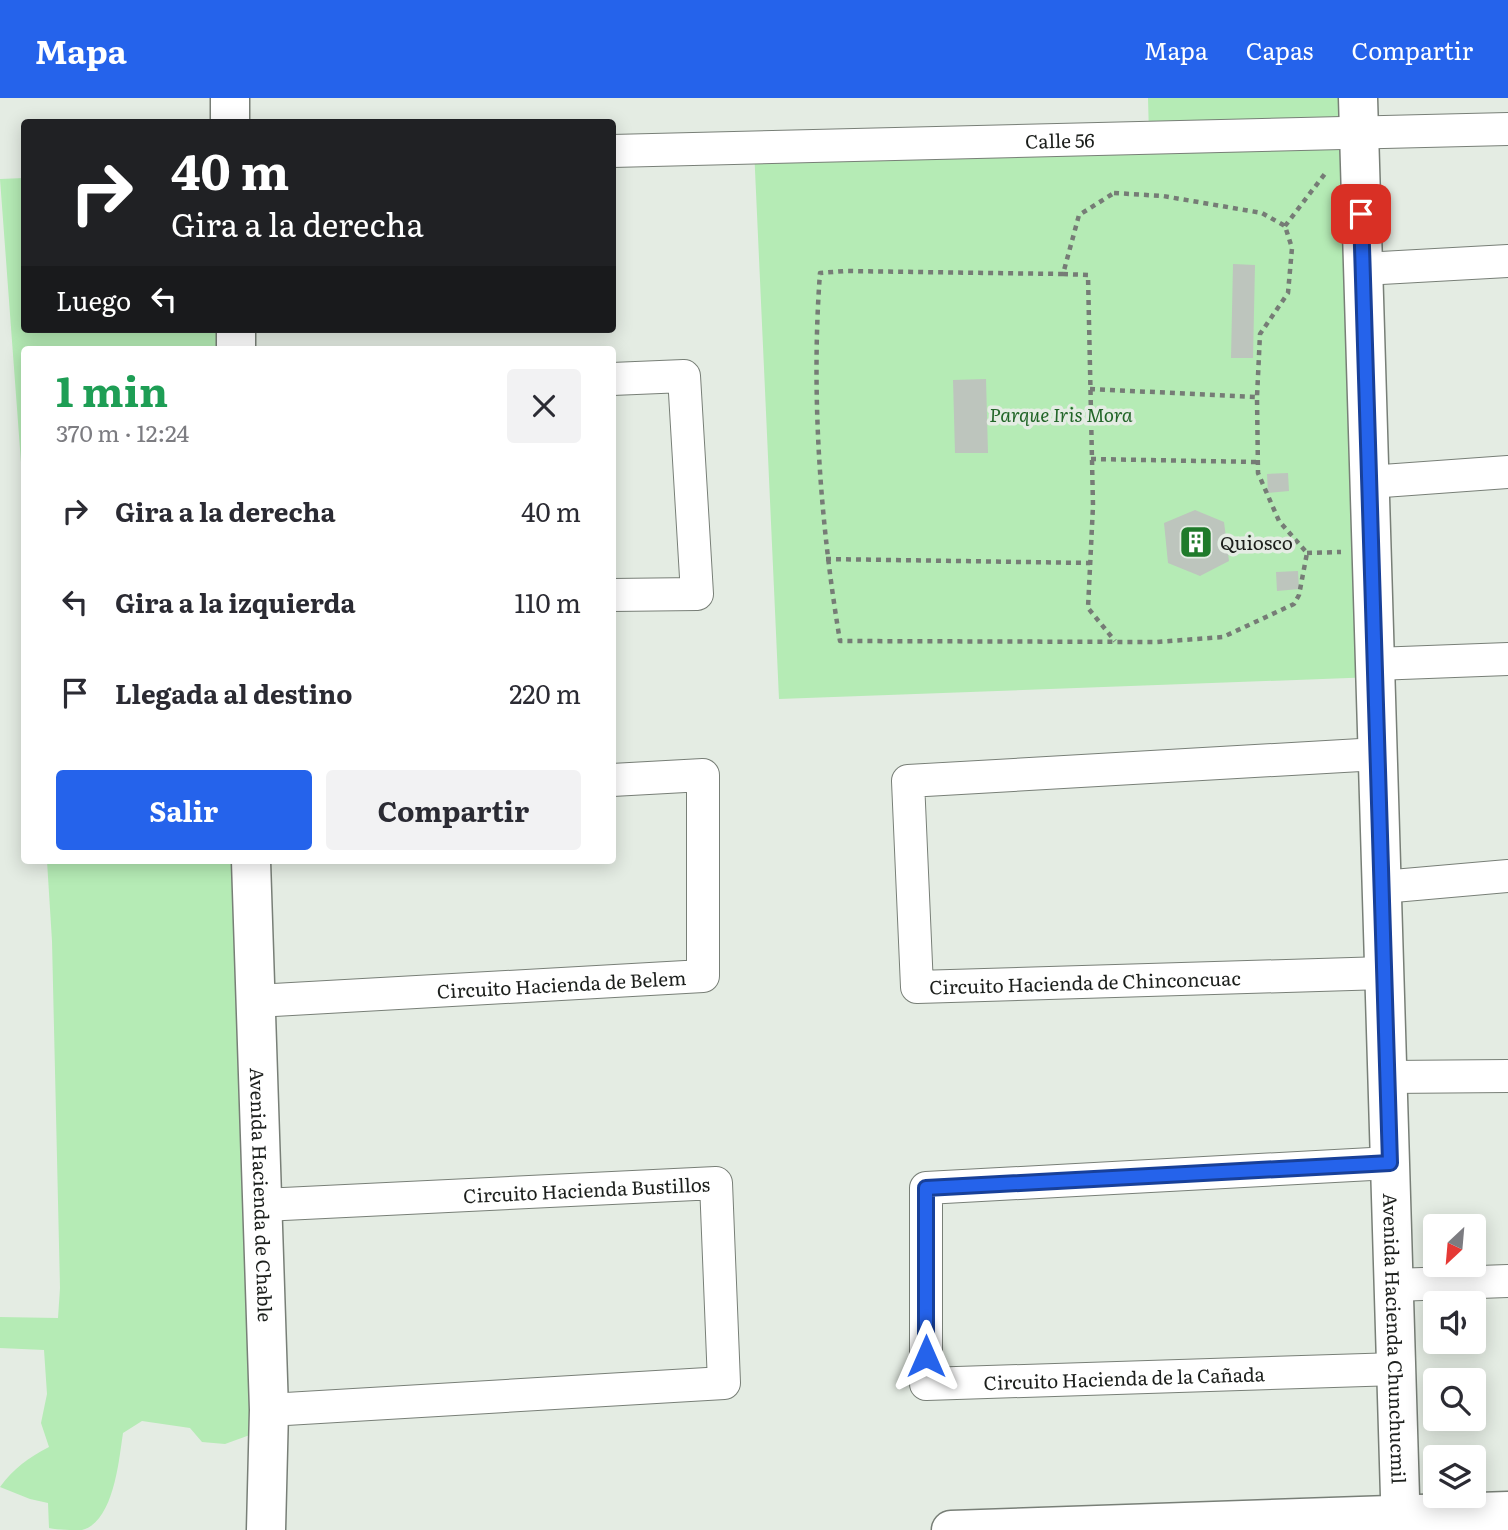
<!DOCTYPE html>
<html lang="es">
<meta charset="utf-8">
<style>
:root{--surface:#fff;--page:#f2f2f3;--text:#2b2b33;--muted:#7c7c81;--accent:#2563eb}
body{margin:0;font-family:Literata,serif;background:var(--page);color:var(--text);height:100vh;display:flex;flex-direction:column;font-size:26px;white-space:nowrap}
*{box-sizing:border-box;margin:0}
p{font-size:23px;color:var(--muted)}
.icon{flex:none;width:38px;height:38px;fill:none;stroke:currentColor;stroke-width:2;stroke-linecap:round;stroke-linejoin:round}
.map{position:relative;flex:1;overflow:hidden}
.side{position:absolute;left:21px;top:248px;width:595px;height:518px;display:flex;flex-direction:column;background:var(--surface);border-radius:7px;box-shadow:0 4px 18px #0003}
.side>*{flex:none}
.guide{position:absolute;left:21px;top:21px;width:595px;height:214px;border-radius:7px;box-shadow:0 4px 18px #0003;background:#202124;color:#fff;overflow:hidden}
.needle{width:46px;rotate:206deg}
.buttons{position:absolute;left:1423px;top:1116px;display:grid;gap:14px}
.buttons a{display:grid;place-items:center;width:63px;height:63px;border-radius:7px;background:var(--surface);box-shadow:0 4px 18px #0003;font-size:35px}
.pin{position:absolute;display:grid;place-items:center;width:60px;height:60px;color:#fff;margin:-30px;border-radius:14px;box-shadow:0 4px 10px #0006}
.me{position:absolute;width:77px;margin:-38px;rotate:0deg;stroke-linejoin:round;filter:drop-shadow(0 0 5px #0008)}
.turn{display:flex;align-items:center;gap:24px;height:147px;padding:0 35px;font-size:32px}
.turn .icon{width:91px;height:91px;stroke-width:2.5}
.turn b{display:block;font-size:49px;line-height:60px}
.then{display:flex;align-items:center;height:66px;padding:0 35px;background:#0003;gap:14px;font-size:26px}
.round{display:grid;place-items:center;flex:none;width:74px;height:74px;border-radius:7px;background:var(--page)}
.overview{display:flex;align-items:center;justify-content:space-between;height:119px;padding:0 35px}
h1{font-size:42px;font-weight:700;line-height:52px;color:#1e9e55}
.primary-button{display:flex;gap:14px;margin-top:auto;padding:14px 35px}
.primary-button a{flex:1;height:80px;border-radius:7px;background:var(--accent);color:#fff;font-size:28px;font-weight:700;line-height:80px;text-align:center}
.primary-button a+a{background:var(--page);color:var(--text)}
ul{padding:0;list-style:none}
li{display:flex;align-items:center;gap:21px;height:91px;padding:0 35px}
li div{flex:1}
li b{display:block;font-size:26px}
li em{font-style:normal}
header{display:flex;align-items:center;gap:42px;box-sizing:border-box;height:98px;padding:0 35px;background:var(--accent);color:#fff}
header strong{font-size:33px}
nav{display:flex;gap:38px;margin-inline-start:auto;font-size:24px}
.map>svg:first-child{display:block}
.green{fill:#b5ebb5}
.building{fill:#bdc5bd}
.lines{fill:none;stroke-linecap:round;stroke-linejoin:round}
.minor-casing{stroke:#787f77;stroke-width:34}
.tertiary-casing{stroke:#787f77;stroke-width:41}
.primary-casing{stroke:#787f77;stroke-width:41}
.path{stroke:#767c76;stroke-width:4.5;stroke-dasharray:5 5;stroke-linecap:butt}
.minor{stroke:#fff;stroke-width:32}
.tertiary{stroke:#fff;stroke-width:38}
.primary{stroke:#fff;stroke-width:38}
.route-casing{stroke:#184099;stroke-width:18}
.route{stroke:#2563eb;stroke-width:12}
.labels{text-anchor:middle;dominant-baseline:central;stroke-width:7;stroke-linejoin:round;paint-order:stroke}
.street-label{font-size:19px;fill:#1c1f1c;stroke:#e4ece3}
.park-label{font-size:19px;font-style:italic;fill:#226628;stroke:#e4ece3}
.poi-label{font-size:19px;fill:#1c1f1c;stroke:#e4ece3;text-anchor:start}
</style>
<header>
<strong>Mapa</strong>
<nav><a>Mapa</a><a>Capas</a><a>Compartir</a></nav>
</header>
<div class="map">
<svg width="1508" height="1432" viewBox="0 0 1508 1432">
<rect width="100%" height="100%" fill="#e4ece3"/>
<!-- green -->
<path class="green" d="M1148,0H1358L1375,579L779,601L754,50L1149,38Z
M24,80V231H222L223,252H24V405L0,81Z
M47,763H241L261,1333L225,1346L202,1344L190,1330L142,1323L123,1335C119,1361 114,1424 82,1432C72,1432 59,1432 49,1430L48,1405L30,1401L0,1389C14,1370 28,1360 49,1349L41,1325L47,1296L44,1252L0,1250V1219L58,1220L60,1190L52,843Z"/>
<!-- building -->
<path class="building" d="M1233,166L1255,167L1253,260H1231Z
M986,281L988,355H955L953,282Z
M1288,375L1289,393L1268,395L1267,376Z
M1195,412L1224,424L1229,463L1200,478L1168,465L1164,425Z
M1298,473L1299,491L1277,493L1276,474Z"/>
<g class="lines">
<defs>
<g id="minor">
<path id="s1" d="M612,53L1508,31"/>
<path d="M1363,171L1508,163"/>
<path d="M612,281L684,278L697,496L612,497"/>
<path d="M1369,384L1508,374"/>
<path d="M1375,566L1508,561"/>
<path id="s2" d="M1378,656L908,683L917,889L1384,875"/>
<path d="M1382,789L1508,778"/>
<path id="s3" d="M256,903L703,878V677L612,682"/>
<path d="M1388,979L1508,978"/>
<path id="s4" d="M1390,1065L926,1090V1286L1397,1271"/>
<path id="s5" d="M263,1107L716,1085L724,1285L269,1312"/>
<path d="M1394,1187L1508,1183"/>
</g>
<g id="tertiary">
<path d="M230,0V24"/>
<path id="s6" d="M1358,0L1401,1432"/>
<path d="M236,231V252"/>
<path id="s7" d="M251,763L269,1312L266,1432"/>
</g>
<path id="primary" d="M951,1432L1508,1413"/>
</defs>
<!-- minor casing -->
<use href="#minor" class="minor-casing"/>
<!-- tertiary casing -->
<use href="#tertiary" class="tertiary-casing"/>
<!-- primary casing -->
<use href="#primary" class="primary-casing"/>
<!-- path -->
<path class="path" d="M1114,95L1163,98L1262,115L1285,128L1292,150L1288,195L1260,236L1257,299L1258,375L1279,423L1307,455L1299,497L1294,506L1223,539L1157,544L840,543C820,424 811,295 820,175L845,173L1063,176L1079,117Z
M1285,128L1327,73
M1063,176L1088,177L1093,408L1088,510L1115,543
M1090,291L1257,299
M1091,361L1257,364
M1307,455L1341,454
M826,461L1090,465"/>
<!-- minor -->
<use href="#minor" class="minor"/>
<!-- tertiary -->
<use href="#tertiary" class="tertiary"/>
<!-- primary -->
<use href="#primary" class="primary"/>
</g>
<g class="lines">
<defs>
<path id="route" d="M926,1258V1090L1390,1065L1361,116"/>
</defs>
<!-- route casing -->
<use href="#route" class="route-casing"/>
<!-- route -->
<use href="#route" class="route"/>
</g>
<!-- icons -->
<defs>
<symbol id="building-square" viewBox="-11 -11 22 22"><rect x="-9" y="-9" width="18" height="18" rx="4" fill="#1f7a2a" stroke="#e4ece3"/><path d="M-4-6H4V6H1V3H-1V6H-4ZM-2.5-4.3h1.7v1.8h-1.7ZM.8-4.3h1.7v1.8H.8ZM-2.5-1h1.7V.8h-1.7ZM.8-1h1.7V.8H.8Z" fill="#fff"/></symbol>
</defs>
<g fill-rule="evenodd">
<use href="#building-square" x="1177" y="425" width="38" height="38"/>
</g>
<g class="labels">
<!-- street labels -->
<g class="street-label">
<text stroke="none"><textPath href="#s1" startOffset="448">Calle 56</textPath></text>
<text stroke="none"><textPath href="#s2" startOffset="845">Circuito Hacienda de Chinconcuac</textPath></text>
<text stroke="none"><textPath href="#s3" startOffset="306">Circuito Hacienda de Belem</textPath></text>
<text stroke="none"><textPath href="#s5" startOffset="324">Circuito Hacienda Bustillos</textPath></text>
<text stroke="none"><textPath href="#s7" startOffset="334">Avenida Hacienda de Chable</textPath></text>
<text stroke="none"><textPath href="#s6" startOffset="1241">Avenida Hacienda Chunchucmil</textPath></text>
<text stroke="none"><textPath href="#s4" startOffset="859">Circuito Hacienda de la Cañada</textPath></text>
</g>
<!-- park labels -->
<g class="park-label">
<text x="1061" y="316">Parque Iris Mora</text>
</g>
<!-- poi labels -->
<g class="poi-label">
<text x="1220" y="444">Quiosco</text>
</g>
</g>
</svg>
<div class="buttons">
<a><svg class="needle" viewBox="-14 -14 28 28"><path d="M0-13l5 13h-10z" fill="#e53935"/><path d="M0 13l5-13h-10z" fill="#7c7c81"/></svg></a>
<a><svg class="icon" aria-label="sound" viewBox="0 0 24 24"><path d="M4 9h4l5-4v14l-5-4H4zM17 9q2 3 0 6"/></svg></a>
<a><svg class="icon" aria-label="search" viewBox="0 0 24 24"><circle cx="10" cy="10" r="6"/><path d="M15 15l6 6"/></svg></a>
<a><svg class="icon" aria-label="layers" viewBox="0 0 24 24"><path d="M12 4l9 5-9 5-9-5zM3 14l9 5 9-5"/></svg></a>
</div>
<div class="pin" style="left:1361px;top:116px;background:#d93025"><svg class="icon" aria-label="arrive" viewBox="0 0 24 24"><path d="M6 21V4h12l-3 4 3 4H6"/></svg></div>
<svg class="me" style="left:926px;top:1258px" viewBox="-20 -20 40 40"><path d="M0-17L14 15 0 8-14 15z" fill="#2563eb" stroke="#fff" stroke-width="4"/></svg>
<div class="guide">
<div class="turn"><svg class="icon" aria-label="right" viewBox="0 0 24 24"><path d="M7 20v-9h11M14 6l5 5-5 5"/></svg><div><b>40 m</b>Gira a la derecha</div></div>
<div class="then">Luego<svg class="icon" aria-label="left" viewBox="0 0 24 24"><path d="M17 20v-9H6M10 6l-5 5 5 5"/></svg></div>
</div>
<section class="side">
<div class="overview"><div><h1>1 min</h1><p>370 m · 12:24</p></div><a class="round"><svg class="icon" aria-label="close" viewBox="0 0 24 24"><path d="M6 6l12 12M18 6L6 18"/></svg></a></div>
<ul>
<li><svg class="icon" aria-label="right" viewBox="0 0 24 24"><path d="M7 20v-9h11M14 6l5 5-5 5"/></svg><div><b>Gira a la derecha</b></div><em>40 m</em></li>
<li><svg class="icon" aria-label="left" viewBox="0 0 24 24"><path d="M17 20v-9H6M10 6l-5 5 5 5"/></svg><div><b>Gira a la izquierda</b></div><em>110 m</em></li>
<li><svg class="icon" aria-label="arrive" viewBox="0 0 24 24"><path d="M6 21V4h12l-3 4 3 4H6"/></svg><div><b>Llegada al destino</b></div><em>220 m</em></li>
</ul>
<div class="primary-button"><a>Salir</a><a>Compartir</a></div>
</section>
</div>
